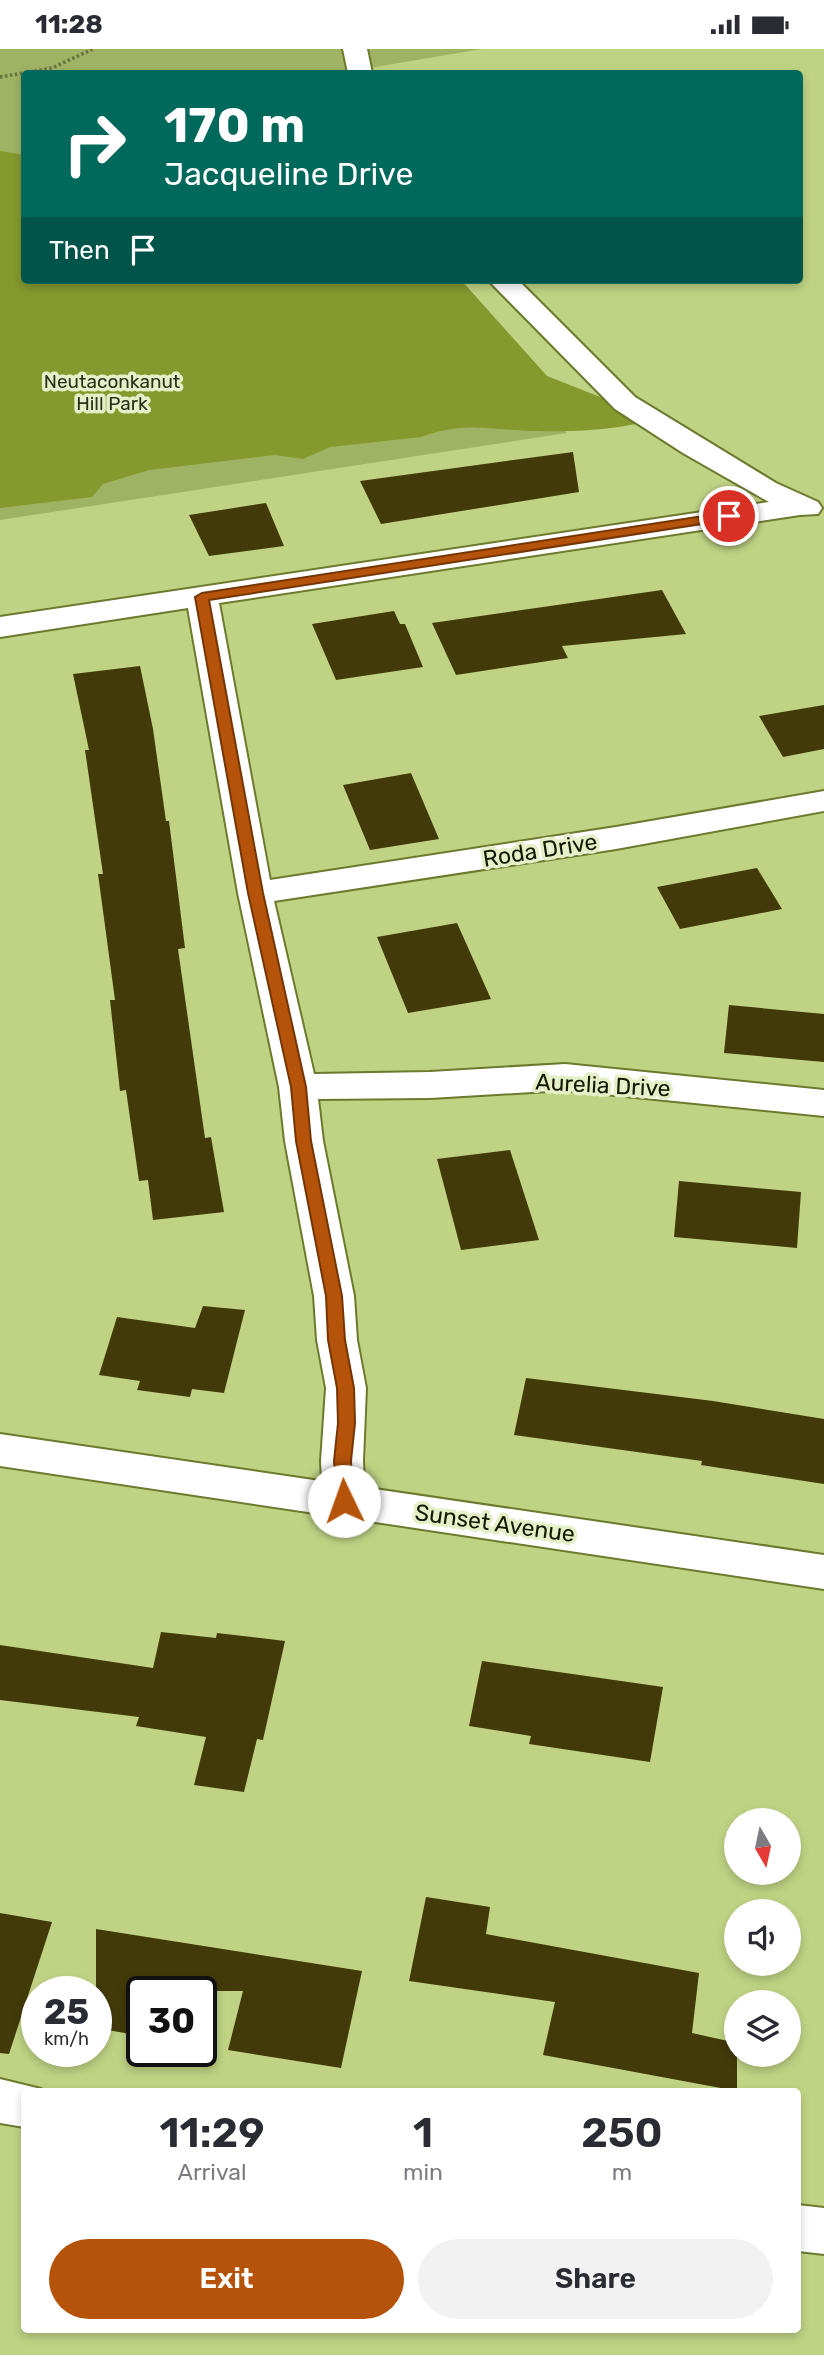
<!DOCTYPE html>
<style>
:root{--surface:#fff;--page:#f2f2f3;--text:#2b2b33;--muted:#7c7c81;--accent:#b45309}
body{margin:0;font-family:Rubik,sans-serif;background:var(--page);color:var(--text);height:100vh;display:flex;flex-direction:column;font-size:26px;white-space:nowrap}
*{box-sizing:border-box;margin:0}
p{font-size:23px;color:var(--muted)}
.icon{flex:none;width:38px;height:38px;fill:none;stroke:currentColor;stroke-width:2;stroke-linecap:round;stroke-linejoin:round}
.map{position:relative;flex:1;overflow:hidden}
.panel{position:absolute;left:21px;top:2039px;width:780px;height:245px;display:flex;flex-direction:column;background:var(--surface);border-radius:7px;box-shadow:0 4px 10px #0003}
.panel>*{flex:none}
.top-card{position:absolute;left:21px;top:21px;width:782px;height:214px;border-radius:7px;box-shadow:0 4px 10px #0003;background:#00695c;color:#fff;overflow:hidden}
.needle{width:46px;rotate:171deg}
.tools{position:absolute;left:724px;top:1759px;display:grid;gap:14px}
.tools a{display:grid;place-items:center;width:77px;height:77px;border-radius:50%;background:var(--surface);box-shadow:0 4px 10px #0003;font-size:35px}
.speed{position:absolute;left:21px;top:1927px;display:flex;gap:14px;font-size:35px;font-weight:700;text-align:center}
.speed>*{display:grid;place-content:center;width:91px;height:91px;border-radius:50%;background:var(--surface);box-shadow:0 4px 10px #0003;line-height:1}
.speed small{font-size:18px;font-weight:400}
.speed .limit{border:4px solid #111;border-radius:10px;background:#fff;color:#111}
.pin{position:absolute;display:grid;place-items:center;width:60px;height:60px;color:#fff;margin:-30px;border:4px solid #fff;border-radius:50%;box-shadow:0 2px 7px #0007}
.me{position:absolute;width:77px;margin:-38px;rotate:357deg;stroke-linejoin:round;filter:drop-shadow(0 0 5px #0008)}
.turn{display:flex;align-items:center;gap:24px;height:147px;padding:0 28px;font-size:32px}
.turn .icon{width:91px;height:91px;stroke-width:2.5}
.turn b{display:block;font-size:49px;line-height:60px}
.then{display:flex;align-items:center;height:66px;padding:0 28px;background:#0003;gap:14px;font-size:26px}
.eta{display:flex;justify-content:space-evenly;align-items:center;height:119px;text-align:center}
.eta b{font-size:42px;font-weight:600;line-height:49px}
.cta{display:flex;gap:14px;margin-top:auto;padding:14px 28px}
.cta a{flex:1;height:80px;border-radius:42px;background:var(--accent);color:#fff;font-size:28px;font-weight:600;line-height:80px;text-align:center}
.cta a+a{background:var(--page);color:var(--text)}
.status{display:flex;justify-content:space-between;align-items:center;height:49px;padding:0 35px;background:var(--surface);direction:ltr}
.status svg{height:19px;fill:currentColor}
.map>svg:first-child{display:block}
.green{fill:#a0b263}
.forest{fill:#85992e}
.building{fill:#423a09}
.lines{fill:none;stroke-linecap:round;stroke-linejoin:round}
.minor-casing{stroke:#6b7a2d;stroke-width:4}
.secondary-casing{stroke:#6b7a2d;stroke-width:4}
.path{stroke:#687441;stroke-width:3.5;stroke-dasharray:2.5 2.5;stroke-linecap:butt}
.minor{fill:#fff;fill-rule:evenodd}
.secondary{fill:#fff;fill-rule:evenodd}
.route{fill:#b45309;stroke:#753606;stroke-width:2}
.labels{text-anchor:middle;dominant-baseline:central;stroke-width:7;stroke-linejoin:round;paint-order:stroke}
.far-park-label{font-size:19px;fill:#2b3019;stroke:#e5efc8}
.street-label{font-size:23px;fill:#141900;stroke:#e5efc8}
</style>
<div class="status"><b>11:28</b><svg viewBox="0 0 49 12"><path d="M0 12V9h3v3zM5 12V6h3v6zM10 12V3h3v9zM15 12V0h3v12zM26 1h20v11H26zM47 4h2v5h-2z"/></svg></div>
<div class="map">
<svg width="824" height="2306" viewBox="0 0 824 2306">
<rect width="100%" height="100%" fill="#c0d384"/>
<!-- green -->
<path class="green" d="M0,0H482L340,24H24V231H430L567,384L0,471Z"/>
<!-- forest -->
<path class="forest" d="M0,102L24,106V231H461L547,327L628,359L647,372C617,381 571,383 539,382C496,382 465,371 421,388L330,398L303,410L275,406L149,421L103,435L92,448L0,459Z"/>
<!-- building -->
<path class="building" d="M573,403L579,443L381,475L360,432Z
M266,454L284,497L209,507L189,466Z
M662,541L686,585L562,597L568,609L456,626L432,574Z
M394,562L400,575H405L423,618L336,631L312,575Z
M140,617L153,680L166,772H169L185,899L178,900L205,1089L211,1088L224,1163L153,1171L148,1131L139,1132L126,1041L120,1042L110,951H115L98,825H103L85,701H89L73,625Z
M824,656V700L783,708L759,667Z
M411,724L439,790L370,801L343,736Z
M757,819L782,860L680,880L657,838Z
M457,874L491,950L408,964L377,888Z
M729,956L824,965V1013L724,1004Z
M510,1101L539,1191L461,1201L437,1110Z
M679,1132L801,1143L797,1199L674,1188Z
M203,1257L245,1261L224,1344L192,1340L190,1348L137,1341L140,1332L99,1326L117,1268L195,1279Z
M526,1329L713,1352L824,1370V1435L701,1416L702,1412L514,1386Z
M161,1583L216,1589L217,1584L285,1592L263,1691L257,1690L244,1743L194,1736L206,1688L136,1677L139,1668L0,1651V1596L153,1619Z
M482,1612L663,1638L650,1713L529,1695L531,1687L469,1677Z
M426,1848L490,1858L486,1885L699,1924L692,1984L737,1994V2042L543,2006L555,1953L409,1932Z
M0,1864L52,1873L9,2005L0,2004Z
M96,1880L362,1922L341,2019L228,2001L243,1942H142V1987L96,1979Z"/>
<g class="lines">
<defs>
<path id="minor" d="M343,0H367L372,24H348Z
M488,231H518L635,348L776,434L818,453L822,459L818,465L800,466L219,554L270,831L616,778L824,742V762L616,800L274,852L314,1025L430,1023L565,1015L824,1041V1067L565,1041L430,1049L318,1050L323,1092L354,1247L357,1291L366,1339L363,1412L365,1452L359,1463L344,1468L329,1463L323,1452L321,1412L326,1339L317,1291L314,1247L285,1092L279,1038L238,844L188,559L0,588V568L769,453L683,404L615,360Z
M0,2030L41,2040L24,2042V2078L0,2074Z
M798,2156L824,2159V2205L798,2202Z"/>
<path id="secondary" d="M0,1385L824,1506V1540L0,1417Z"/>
</defs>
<!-- minor casing -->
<use href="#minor" class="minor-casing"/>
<!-- secondary casing -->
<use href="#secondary" class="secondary-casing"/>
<!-- path -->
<path class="path" d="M0,28L52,19L93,0"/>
<!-- minor -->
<use href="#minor" class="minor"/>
<!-- secondary -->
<use href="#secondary" class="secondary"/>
</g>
<!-- route -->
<path class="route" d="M729,463L735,467L734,470L209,551L263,844L306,1038L311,1092L342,1247L345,1291L354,1339L355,1374L351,1412L353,1452L350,1457H338L334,1412L338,1374L337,1339L328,1291L326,1247L296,1092L291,1038L248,844L195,548L202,544Z"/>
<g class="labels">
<!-- far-park labels -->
<g class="far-park-label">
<text x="112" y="332">Neutaconkanut<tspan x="112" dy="22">Hill Park</tspan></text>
</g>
<!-- street labels -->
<g class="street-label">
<text transform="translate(540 801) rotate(-9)">Roda Drive</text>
<text transform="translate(603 1036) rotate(3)">Aurelia Drive</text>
<text transform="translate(495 1474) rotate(8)">Sunset Avenue</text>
</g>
</g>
</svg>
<div class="tools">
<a><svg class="needle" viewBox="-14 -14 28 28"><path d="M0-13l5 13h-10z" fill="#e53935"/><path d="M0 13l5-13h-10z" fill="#7c7c81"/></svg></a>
<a><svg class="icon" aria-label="sound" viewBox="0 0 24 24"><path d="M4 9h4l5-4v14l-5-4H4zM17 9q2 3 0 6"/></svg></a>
<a><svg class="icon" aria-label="layers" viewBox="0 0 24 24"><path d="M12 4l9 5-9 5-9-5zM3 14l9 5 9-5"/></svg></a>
</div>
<div class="speed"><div>25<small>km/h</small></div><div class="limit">30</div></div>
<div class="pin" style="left:729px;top:467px;background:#d93025"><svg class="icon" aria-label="arrive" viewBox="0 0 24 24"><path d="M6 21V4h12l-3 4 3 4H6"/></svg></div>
<svg class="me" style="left:344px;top:1452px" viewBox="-20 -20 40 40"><circle r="19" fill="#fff"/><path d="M0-13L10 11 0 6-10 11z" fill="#b45309"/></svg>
<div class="top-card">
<div class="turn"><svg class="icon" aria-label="right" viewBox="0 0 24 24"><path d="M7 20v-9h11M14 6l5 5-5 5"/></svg><div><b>170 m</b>Jacqueline Drive</div></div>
<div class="then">Then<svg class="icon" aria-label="arrive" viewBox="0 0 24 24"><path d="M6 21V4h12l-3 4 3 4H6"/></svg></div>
</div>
<section class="panel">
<div class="eta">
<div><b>11:29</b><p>Arrival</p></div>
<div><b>1</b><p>min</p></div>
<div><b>250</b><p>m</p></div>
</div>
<div class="cta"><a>Exit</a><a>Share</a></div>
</section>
</div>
